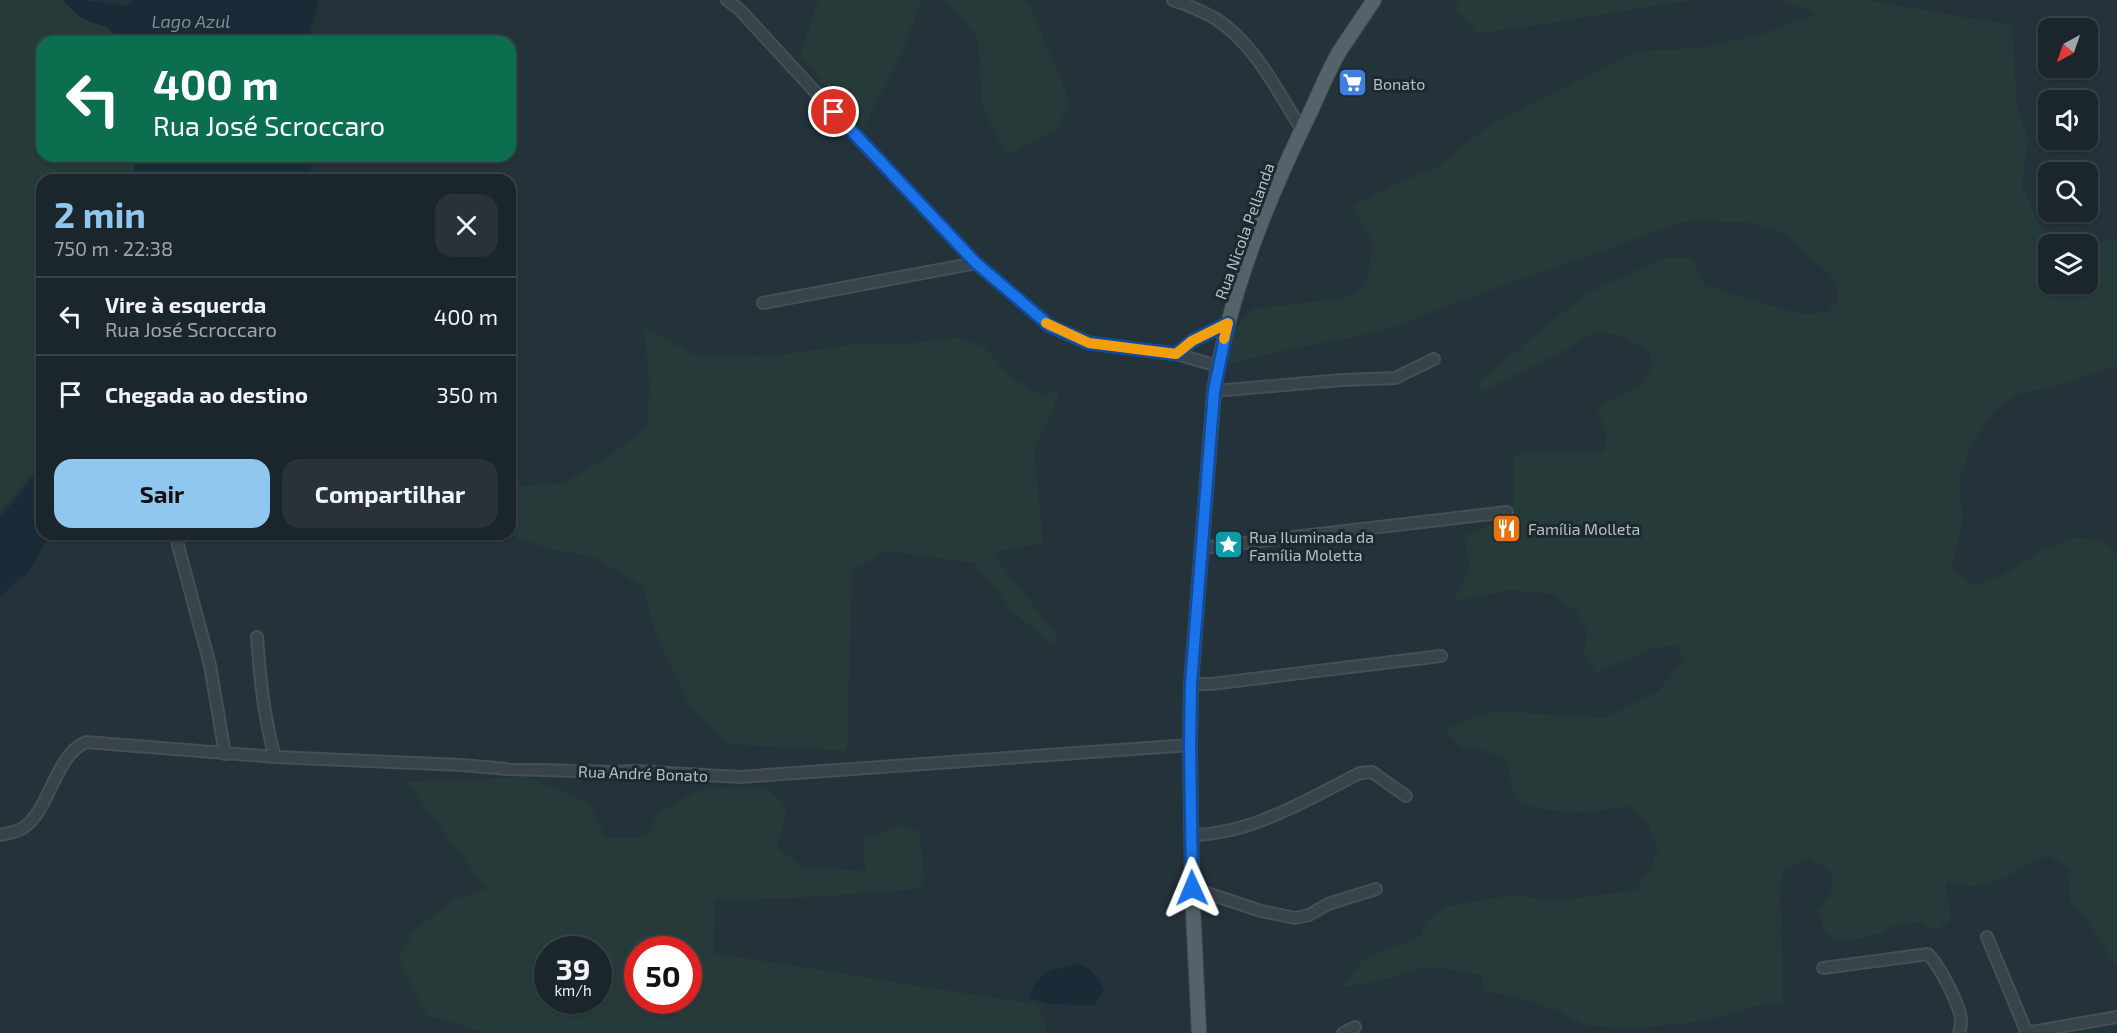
<!DOCTYPE html>
<html lang="pt">
<meta charset="utf-8">
<style>
:root{--surface:#1b262c;--page:#283238;--text:#f1f3f6;--muted:#a0a5a9;--line:#394348;--accent:#8fc7ef}
body{margin:0;font-family:"Exo 2",sans-serif;background:var(--page);color:var(--text);height:100vh;display:flex;flex-direction:column;font-size:22px;white-space:nowrap}
*{box-sizing:border-box;margin:0}
p{font-size:20px;color:var(--muted)}
.icon{flex:none;width:33px;height:33px;fill:none;stroke:currentColor;stroke-width:2;stroke-linecap:round;stroke-linejoin:round}
.map{position:relative;flex:1;overflow:hidden}
.drawer{position:absolute;left:36px;top:174px;width:480px;height:366px;display:flex;flex-direction:column;background:var(--surface);border-radius:18px;box-shadow:0 2px 4px #0004,0 0 0 2px var(--line)}
.drawer>*{flex:none}
.guide{position:absolute;left:36px;top:36px;width:480px;height:126px;border-radius:18px;box-shadow:0 2px 4px #0004,0 0 0 2px var(--line);background:#0b6e4f;color:#fff;overflow:hidden}
.needle{width:39px;rotate:220deg}
.controls{position:absolute;left:2038px;top:18px;display:grid;gap:12px}
.controls a{display:grid;place-items:center;width:60px;height:60px;border-radius:12px;background:var(--surface);box-shadow:0 2px 4px #0004,0 0 0 2px var(--line);font-size:30px}
.speed{position:absolute;left:534px;top:936px;display:flex;gap:12px;font-size:30px;font-weight:700;text-align:center}
.speed>*{display:grid;place-content:center;width:78px;height:78px;border-radius:50%;background:var(--surface);box-shadow:0 2px 4px #0004,0 0 0 2px var(--line);line-height:1}
.speed small{font-size:15px;font-weight:400}
.speed .limit{border:9px solid #d22;background:#fff;color:#111}
.pin{position:absolute;display:grid;place-items:center;width:51px;height:51px;color:#fff;margin:-26px;border:3px solid #fff;border-radius:50%;box-shadow:0 2px 6px #0007}
.me{position:absolute;width:66px;margin:-33px;rotate:359deg;stroke-linejoin:round;filter:drop-shadow(0 0 4px #0008)}
.turn{display:flex;align-items:center;gap:21px;height:126px;padding:0 18px;font-size:27px}
.turn .icon{width:78px;height:78px;stroke-width:2.5}
.turn b{display:block;font-size:42px;line-height:51px}
.round{display:grid;place-items:center;flex:none;width:63px;height:63px;border-radius:18px;background:var(--page)}
.summary{display:flex;align-items:center;justify-content:space-between;height:102px;padding:0 18px}
h1{font-size:36px;font-weight:700;line-height:45px;color:var(--accent)}
.action{display:flex;gap:12px;margin-top:auto;padding:12px 18px}
.action a{flex:1;height:69px;border-radius:18px;background:var(--accent);color:#111;font-size:24px;font-weight:700;line-height:69px;text-align:center}
.action a+a{background:var(--page);color:var(--text)}
ul{padding:0;list-style:none}
li{display:flex;align-items:center;gap:18px;height:78px;padding:0 18px;border-top:2px solid var(--line)}
li div{flex:1}
li b{display:block;font-size:22px}
li em{font-style:normal}
.map>svg:first-child{display:block}
.green{fill:#263b39;fill-rule:evenodd}
.water{fill:#192b37}
.lines{fill:none;stroke-linecap:round;stroke-linejoin:round}
.minor-casing{stroke:#444f56;stroke-width:14}
.major-casing{stroke:#444f56;stroke-width:16}
.minor{stroke:#38434a;stroke-width:10}
.major{stroke:#56626a;stroke-width:14}
.route-casing{stroke:#114b97;stroke-width:15}
.route{stroke:#1a73e8;stroke-width:10}
.slow{stroke:#f59e0b;stroke-width:10}
.labels{text-anchor:middle;dominant-baseline:central;stroke-width:6;stroke-linejoin:round;paint-order:stroke}
.poi-label{font-size:16px;fill:#b3bec6;stroke:#1d282f;text-anchor:start}
.street-label{font-size:16px;fill:#b3bec6;stroke:#1d282f}
.water-label{font-size:18px;font-style:italic;fill:#6f8fa2;stroke:#1d282f}
</style>
<div class="map">
<svg width="2117" height="1033" viewBox="0 0 2117 1033">
<rect width="100%" height="100%" fill="#24323a"/>
<!-- green -->
<path class="green" d="M0,0H63C70,8 77,15 86,20C101,27 111,23 117,42H42V156H135C136,164 135,174 128,180H42V461L0,512V448L2,444L0,443Z
M818,0H1024L1031,9L1070,102L1057,129L1006,155L982,106L979,40L948,1L922,0L903,50L863,129L800,56Z
M1460,0H1697C1623,9 1551,25 1477,33L1454,8Z
M1781,0H1864L2011,25L2018,113L2028,137L2022,187L2044,234L2070,244L2117,239V366L2057,386L2021,393L1994,411L1971,446L1959,481L1963,519L1951,569L1974,585L2001,576L2039,552L2073,538L2101,539L2117,553V968L2087,919L2071,905L2068,868L2049,856C2024,864 2002,885 1974,886C1965,886 1955,884 1946,882L1950,920L1935,931L1919,922L1895,925L1879,934L1843,942L1826,934L1817,910L1831,894L1832,872L1809,859L1782,871L1780,897L1783,1002L1759,1005L1723,1016L1686,1023L1631,1029L1584,1025L1559,1011L1514,996L1486,992L1481,975L1448,969L1421,968L1372,983L1342,987L1364,959L1421,936L1426,920L1450,906L1511,895L1555,901L1636,890L1651,868L1658,849L1647,821L1628,806C1592,814 1555,814 1520,804L1512,787L1508,761L1477,747H1460L1445,729L1493,711L1604,718L1658,691L1684,661L1678,645L1650,649L1596,673L1584,653L1588,631L1576,610L1551,594L1511,590L1453,602L1470,566L1464,536L1513,515V456L1528,451H1603C1609,435 1607,426 1596,413L1607,402L1644,384L1652,367L1651,353L1621,336L1597,331L1567,349L1481,392L1478,382L1585,295L1662,258H1692L1705,285L1730,294L1801,314L1828,312L1838,300L1836,280L1782,232L1745,222L1686,221L1469,298L1380,332L1292,349L1225,365L1232,332L1253,309L1346,298L1365,285L1374,245L1352,207L1395,184L1439,166L1484,129L1574,82L1640,51L1702,48L1768,32L1816,14ZM2049,244H2088V284H2049Z
M645,329L699,357L776,356L854,344H904L959,338L984,347L1012,378L1043,396L1061,388L1034,452L1043,543L992,553L1058,637L1051,644L1013,612L975,563L888,551L852,570L847,751L726,744L686,699L656,634L643,587L593,557L546,548L508,534H510V483L520,486L563,484L611,455L648,425L649,384Z
M528,777L590,804L606,838L646,837L659,812L702,788L768,789L787,807L777,847L801,867L865,871L864,839L903,825L920,832L924,878L919,889L796,898L715,900L713,953L1039,1005L1047,1033H486L426,1015L399,959L413,932L455,899L486,889L406,782ZM548,950H598V1000H548ZM638,950H688V1000H638Z"/>
<!-- water -->
<path class="water" d="M63,0H85L125,6L133,0H319L307,42H117C111,23 101,27 86,20C77,15 70,8 63,0Z
M135,156H313L309,180H128C135,174 136,164 135,156Z
M42,466V534H50L29,571L0,596V518Z
M1079,964C1092,967 1098,978 1104,990L1094,1005L1047,1004L1030,997C1036,970 1055,969 1079,964Z"/>
<g class="lines">
<defs>
<path id="minor" d="M727,0L740,10L865,146L976,263L1050,326L1089,343L1176,354L1218,366
M1173,0C1188,5 1202,11 1216,19C1255,44 1278,92 1302,130
M763,303L976,263
M1176,354L1192,341L1228,323
M1214,391L1342,380L1395,378L1434,359
M175,534L210,665L225,754
M1201,548L1507,512
M257,637C260,678 264,718 275,757
M1191,684H1211L1441,656
M0,835C8,833 17,832 23,828C51,809 54,756 86,742L275,757L461,765L508,769L614,772L633,771L739,777L1190,745
M1191,835C1253,834 1306,800 1360,773L1372,772L1406,796
M1192,888L1261,911L1295,918L1309,915L1328,904L1376,889
M1987,937L2027,1033
M1823,968L1928,954C1939,965 1956,998 1960,1014C1962,1021 1961,1027 1959,1033
M1343,1033L1355,1027
M2025,1033L2117,1017"/>
<path id="major" d="M1199,1033L1192,888L1190,745L1191,684L1214,391C1229,295 1266,203 1309,115C1319,94 1328,70 1341,49C1352,33 1363,16 1374,0"/>
</defs>
<!-- minor casing -->
<use href="#minor" class="minor-casing"/>
<!-- major casing -->
<use href="#major" class="major-casing"/>
<!-- minor -->
<use href="#minor" class="minor"/>
<!-- major -->
<use href="#major" class="major"/>
</g>
<g class="lines">
<defs>
<path id="route" d="M834,112L976,263L1050,326L1089,343L1176,354L1192,341L1228,323L1214,391L1191,684L1190,745L1192,888"/>
</defs>
<!-- route casing -->
<use href="#route" class="route-casing"/>
<!-- route -->
<use href="#route" class="route"/>
<!-- slow -->
<path class="slow" d="M1046,323L1089,343L1176,354L1192,341L1228,323L1224,339"/>
</g>
<!-- icons -->
<defs>
<symbol id="supermarket-square" viewBox="-11 -11 22 22"><rect x="-9" y="-9" width="18" height="18" rx="4" fill="#3f7fe0" stroke="#1d282f"/><path d="M-6-5.5h2.5l.6 2H6L4.5 2H-2.5L-4.4-4H-6ZM-1.5 3.2a1.3 1.3 0 1 0 .1 0ZM3 3.2a1.3 1.3 0 1 0 .1 0Z" fill="#fff"/></symbol>
<symbol id="restaurant-square" viewBox="-11 -11 22 22"><rect x="-9" y="-9" width="18" height="18" rx="4" fill="#e8710a" stroke="#1d282f"/><path d="M-5-6h1v4h1v-4h1v4h1v-4h1v5L-1.5 .5V6h-2V.5L-5-1ZM5-6V6H3V1.5H1.5Q1.5-4 5-6Z" fill="#fff"/></symbol>
<symbol id="sight-square" viewBox="-11 -11 22 22"><rect x="-9" y="-9" width="18" height="18" rx="4" fill="#0f9aa8" stroke="#1d282f"/><path d="M0-6L1.8-2.2L6-1.7L2.9 1.2L3.7 5.4L0 3.3L-3.7 5.4L-2.9 1.2L-6-1.7L-1.8-2.2Z" fill="#fff"/></symbol>
</defs>
<g fill-rule="evenodd">
<use href="#supermarket-square" x="1336" y="66" width="33" height="33"/>
<use href="#restaurant-square" x="1490" y="512" width="33" height="33"/>
<use href="#sight-square" x="1212" y="528" width="33" height="33"/>
</g>
<g class="labels">
<!-- poi labels -->
<g class="poi-label">
<text x="1373" y="83">Bonato</text>
<text x="1528" y="528">Família Molleta</text>
<text x="1249" y="536">Rua Iluminada da<tspan x="1249" dy="18">Família Moletta</tspan></text>
</g>
<!-- street labels -->
<g class="street-label">
<text transform="translate(1244 231) rotate(-70)">Rua Nicola Pellanda</text>
<text transform="translate(643 773) rotate(2)">Rua André Bonato</text>
</g>
<!-- water labels -->
<g class="water-label">
<text x="191" y="21">Lago Azul</text>
</g>
</g>
</svg>
<div class="controls">
<a><svg class="needle" viewBox="-14 -14 28 28"><path d="M0-13l5 13h-10z" fill="#e53935"/><path d="M0 13l5-13h-10z" fill="#a0a5a9"/></svg></a>
<a><svg class="icon" aria-label="sound" viewBox="0 0 24 24"><path d="M4 9h4l5-4v14l-5-4H4zM17 9q2 3 0 6"/></svg></a>
<a><svg class="icon" aria-label="search" viewBox="0 0 24 24"><circle cx="10" cy="10" r="6"/><path d="M15 15l6 6"/></svg></a>
<a><svg class="icon" aria-label="layers" viewBox="0 0 24 24"><path d="M12 4l9 5-9 5-9-5zM3 14l9 5 9-5"/></svg></a>
</div>
<div class="speed"><div>39<small>km/h</small></div><div class="limit">50</div></div>
<div class="pin" style="left:834px;top:112px;background:#d93025"><svg class="icon" aria-label="arrive" viewBox="0 0 24 24"><path d="M6 21V4h12l-3 4 3 4H6"/></svg></div>
<svg class="me" style="left:1192px;top:888px" viewBox="-20 -20 40 40"><path d="M0-17L14 15 0 8-14 15z" fill="#1a73e8" stroke="#fff" stroke-width="4"/></svg>
<div class="guide">
<div class="turn"><svg class="icon" aria-label="left" viewBox="0 0 24 24"><path d="M17 20v-9H6M10 6l-5 5 5 5"/></svg><div><b>400 m</b>Rua José Scroccaro</div></div>
</div>
<section class="drawer">
<div class="summary"><div><h1>2 min</h1><p>750 m · 22:38</p></div><a class="round"><svg class="icon" aria-label="close" viewBox="0 0 24 24"><path d="M6 6l12 12M18 6L6 18"/></svg></a></div>
<ul>
<li><svg class="icon" aria-label="left" viewBox="0 0 24 24"><path d="M17 20v-9H6M10 6l-5 5 5 5"/></svg><div><b>Vire à esquerda</b><p>Rua José Scroccaro</p></div><em>400 m</em></li>
<li><svg class="icon" aria-label="arrive" viewBox="0 0 24 24"><path d="M6 21V4h12l-3 4 3 4H6"/></svg><div><b>Chegada ao destino</b></div><em>350 m</em></li>
</ul>
<div class="action"><a>Sair</a><a>Compartilhar</a></div>
</section>
</div>
